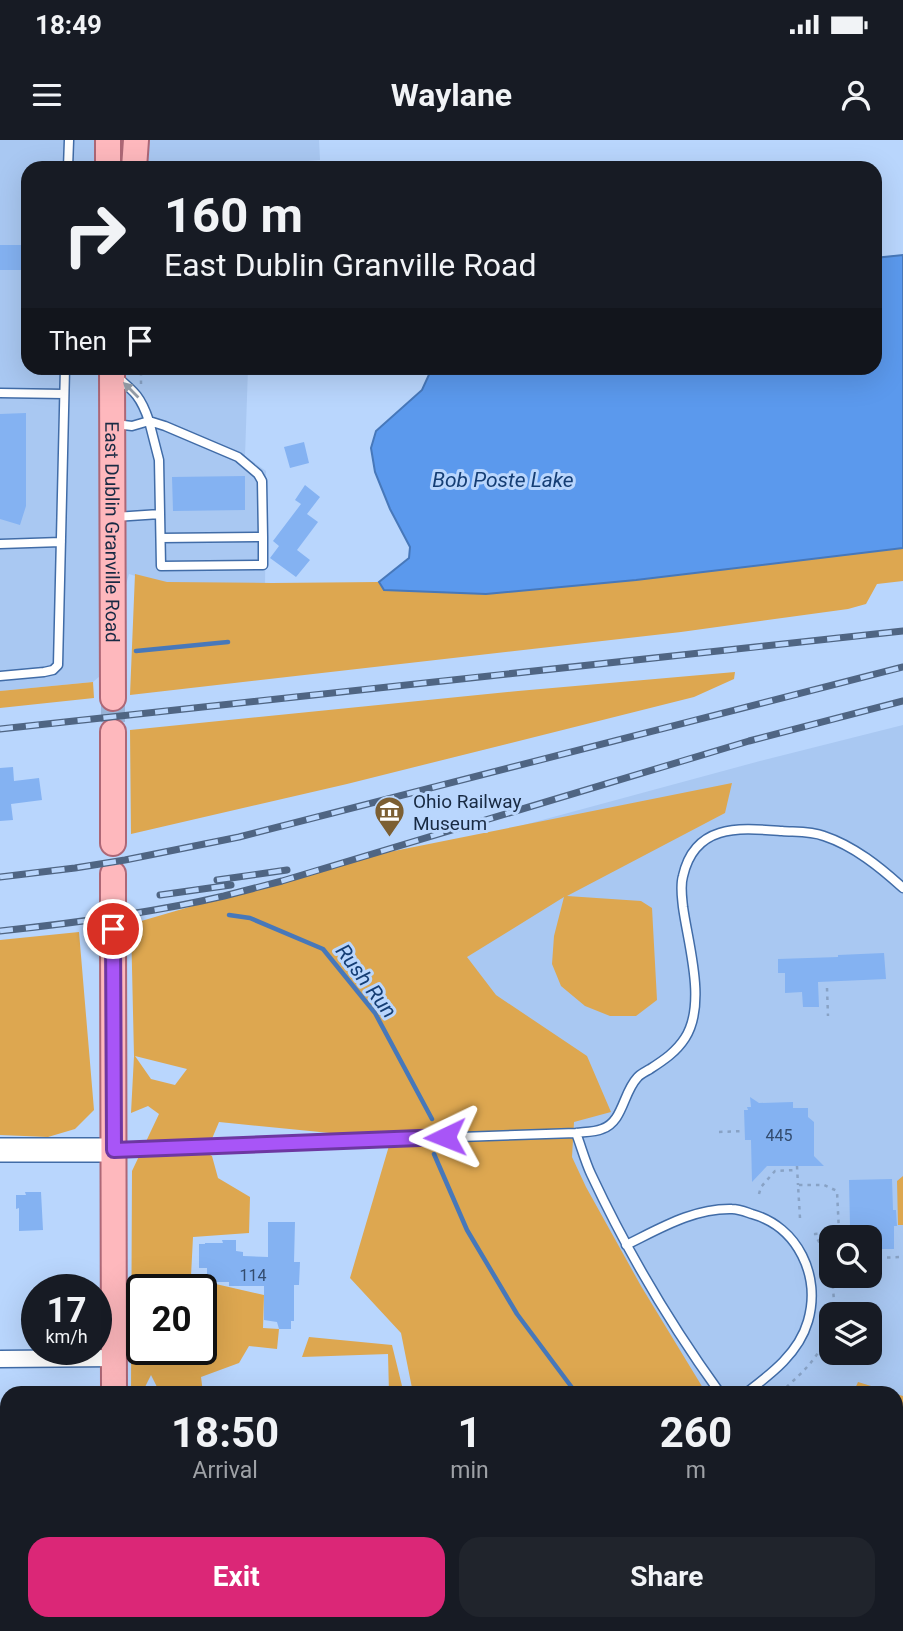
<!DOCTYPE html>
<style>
:root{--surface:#171b24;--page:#20242c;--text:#f1f3f6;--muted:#9ea1a6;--accent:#db2777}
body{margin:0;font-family:Roboto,sans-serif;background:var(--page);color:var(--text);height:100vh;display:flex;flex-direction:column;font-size:26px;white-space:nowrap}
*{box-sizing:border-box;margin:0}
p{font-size:23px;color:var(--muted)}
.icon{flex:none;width:38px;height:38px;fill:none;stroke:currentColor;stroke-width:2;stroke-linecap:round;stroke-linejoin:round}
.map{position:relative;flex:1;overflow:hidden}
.panel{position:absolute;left:0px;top:1246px;width:903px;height:245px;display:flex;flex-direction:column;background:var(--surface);border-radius:21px 21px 0 0;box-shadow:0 7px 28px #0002}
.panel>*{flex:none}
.guide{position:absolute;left:21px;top:21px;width:861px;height:214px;border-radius:21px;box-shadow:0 7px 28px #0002;background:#171b24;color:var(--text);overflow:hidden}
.tools{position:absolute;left:819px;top:1085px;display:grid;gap:14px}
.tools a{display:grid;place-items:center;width:63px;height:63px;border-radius:14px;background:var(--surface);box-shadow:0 7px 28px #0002;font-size:35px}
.speed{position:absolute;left:21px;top:1134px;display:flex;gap:14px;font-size:35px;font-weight:700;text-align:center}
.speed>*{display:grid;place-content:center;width:91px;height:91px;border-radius:50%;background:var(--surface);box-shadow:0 7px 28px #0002;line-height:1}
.speed small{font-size:18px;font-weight:400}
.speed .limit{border:4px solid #111;border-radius:10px;background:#fff;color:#111}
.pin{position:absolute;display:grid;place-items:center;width:60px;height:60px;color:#fff;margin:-30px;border:4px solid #fff;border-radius:50%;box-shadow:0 2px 7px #0007}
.me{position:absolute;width:77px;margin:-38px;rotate:268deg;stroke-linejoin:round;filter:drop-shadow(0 0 5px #0008)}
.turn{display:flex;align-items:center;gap:24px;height:147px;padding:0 28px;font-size:32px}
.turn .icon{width:91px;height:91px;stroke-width:2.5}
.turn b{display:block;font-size:49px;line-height:60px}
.then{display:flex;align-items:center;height:66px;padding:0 28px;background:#0003;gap:14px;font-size:26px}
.eta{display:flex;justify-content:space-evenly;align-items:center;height:119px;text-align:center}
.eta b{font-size:42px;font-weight:700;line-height:49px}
.action{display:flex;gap:14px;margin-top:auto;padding:14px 28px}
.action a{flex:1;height:80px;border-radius:21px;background:var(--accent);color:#fff;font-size:28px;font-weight:700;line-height:80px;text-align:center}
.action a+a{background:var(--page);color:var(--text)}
.status{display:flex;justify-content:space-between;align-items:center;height:49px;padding:0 35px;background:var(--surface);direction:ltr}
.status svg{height:19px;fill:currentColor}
header{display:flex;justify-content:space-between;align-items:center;height:91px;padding:0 28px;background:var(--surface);font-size:32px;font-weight:700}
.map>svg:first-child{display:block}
.built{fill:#a9c8f2;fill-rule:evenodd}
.green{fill:#dda750;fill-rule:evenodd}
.water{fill:#5b99ed;stroke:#4778ba;stroke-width:2}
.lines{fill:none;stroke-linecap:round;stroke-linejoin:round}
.stream{stroke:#4778ba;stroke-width:4.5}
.building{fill:#84b2f2}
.primary-tunnel{stroke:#99b4d8;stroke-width:24;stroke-dasharray:24 12;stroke-linecap:butt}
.lane-casing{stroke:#416ca7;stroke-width:11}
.street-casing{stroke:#416ca7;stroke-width:19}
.secondary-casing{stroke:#416ca7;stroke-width:26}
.primary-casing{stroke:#ad6776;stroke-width:28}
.path{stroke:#88a2c5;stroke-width:2.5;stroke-dasharray:3.5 5;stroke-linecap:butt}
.lane{stroke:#fff;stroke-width:8}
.street{stroke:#fff;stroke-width:16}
.secondary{stroke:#fff;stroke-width:23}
.primary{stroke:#feb8bd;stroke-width:24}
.rail-casing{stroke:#4f6583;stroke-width:7}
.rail{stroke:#b9d6fd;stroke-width:4.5;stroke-dasharray:13;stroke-linecap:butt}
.oneway{fill:#979faa}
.route-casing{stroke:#6d37a1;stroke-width:18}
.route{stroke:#a855f7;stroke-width:12}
.labels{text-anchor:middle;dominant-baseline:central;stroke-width:6;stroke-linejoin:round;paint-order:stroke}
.number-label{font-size:16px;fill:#334c6f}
.street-label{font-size:19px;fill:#182a43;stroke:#b9d6fd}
.poi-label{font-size:19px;fill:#182a43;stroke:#b9d6fd;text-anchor:start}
.water-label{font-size:21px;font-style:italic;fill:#153e74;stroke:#b9d6fd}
</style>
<div class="status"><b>18:49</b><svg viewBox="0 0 49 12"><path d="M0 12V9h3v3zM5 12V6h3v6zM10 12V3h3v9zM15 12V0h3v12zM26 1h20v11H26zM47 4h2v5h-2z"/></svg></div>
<header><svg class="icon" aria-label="menu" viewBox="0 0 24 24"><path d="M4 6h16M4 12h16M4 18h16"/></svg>Waylane<svg class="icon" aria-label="person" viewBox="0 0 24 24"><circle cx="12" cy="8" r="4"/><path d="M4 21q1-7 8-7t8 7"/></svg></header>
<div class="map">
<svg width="903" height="1491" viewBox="0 0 903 1491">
<rect width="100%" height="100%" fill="#b9d6fd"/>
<!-- built -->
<path class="built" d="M0,0H319L320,20L258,25V28H28V228H248L245,316L266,331L265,452L167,446L129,434L100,536L93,542L0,551Z
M903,585V1475H896V1253H428L420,713L760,621ZM831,1097H870V1136H831ZM831,1174H870V1213H831Z"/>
<!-- green -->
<path class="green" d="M903,408V441L877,444L866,464L848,469L681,492L130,555L135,434L167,442L272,443L379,442L384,450L636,440Z
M735,532L734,539L694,557L347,644L131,694L130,590L518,551Z
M93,542L94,558L0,568V551Z
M732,643L725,673L567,756L641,761L652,768L657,860L636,876H610L585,866L561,846L552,824L554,796L564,757L467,817L496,855L587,916L611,972L574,982L572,1017L586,1047L641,1146L703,1248L701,1253H413L401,1193L350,1138L391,999L219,982L206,1013L212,1016L218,1038L250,1057L249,1093L193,1097L191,1136L207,1142L264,1155L263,1188L279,1189L277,1209L249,1206L239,1223L201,1237L203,1253H160L151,1235L142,1253H131L132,1031L159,974L148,966L131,973L134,916L131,784L354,719ZM135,916L187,929L175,945L151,939ZM142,1150H201V1209H142Z
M79,792L94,970L75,989L48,997L0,995V800Z
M903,1036V1085H898L897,1041Z
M309,1197L392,1205L403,1250L405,1253H389L388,1214L302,1217Z
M858,1242L894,1253H853Z
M896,1254L903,1256V1332H896Z
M601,1484H776L768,1491H608Z"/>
<!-- water -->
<path class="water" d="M903,115V408L636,440L486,454L384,450L379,442L409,418L410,407L390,369L375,332L371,308L376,291L422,250L432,228H875V118Z"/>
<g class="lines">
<!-- stream -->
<path class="stream" d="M136,511L228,502
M229,775L250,778L323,809L375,873L432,979
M434,1014L467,1090L517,1174L576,1253
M682,1484L685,1491"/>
</g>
<!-- building -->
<path class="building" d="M0,105H28V130H0Z
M26,273V366L20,385L0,379V274Z
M304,302L309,323L290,328L284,307Z
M245,336V370L173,371L172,337Z
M305,345L320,357L307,374L318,382L297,410L310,420L296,437L270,418L279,406L273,401L301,364L295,360Z
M13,627L14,641L39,638L42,660L11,664L13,680L0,681V628Z
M884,813L886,839L818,842L819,867H803L802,852L785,853V833H778V819L838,817V815Z
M750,957L759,963L793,962V968H808V977L814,982V1016L824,1026H767L752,1042L751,1000H745L744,970H748L747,967H751Z
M892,1039L893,1070H896L897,1086H894V1109H870V1097H844L843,1086H850L849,1040Z
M25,1052H41L43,1090L19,1091V1068L16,1069V1055H26Z
M268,1082H295L294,1122H300L299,1145H294V1181H291V1189H279L277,1182L264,1180V1146H229V1142H207V1128H199V1104H205V1103H223L222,1100H236V1111L243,1112V1116L268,1117Z"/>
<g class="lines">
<!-- primary-tunnel -->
<path class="primary-tunnel" d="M113,558V592"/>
<defs>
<path id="lane" d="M68,28L69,0
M0,253L64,254
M115,284L132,286L149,281C141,257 135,252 116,236
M115,377L160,374
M161,398L263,397V425L161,426L159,320L149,281L165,286L238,317L258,334L262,341L263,397
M0,404L61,402
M0,536L44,532L53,530L58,525L65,228
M576,993C581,1006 585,1021 591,1034C627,1111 670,1184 720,1253
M116,1009L576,993C584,992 595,992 602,989C623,982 623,953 637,938C640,934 645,932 650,929C664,920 676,912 685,898C707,864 688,804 683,767C682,757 680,746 683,736C695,683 740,688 782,691C795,692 811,691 824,696C854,706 880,727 903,748
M626,1105C659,1089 693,1068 732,1069C739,1069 746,1072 752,1074C798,1087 821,1136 808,1181C799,1213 771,1234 746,1253"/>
<path id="street" d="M0,1219L114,1218
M583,1484L589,1491"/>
<path id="secondary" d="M0,1010H114"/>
<g id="primary">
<path d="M108,0V28"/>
<path d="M134,28L136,0"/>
<path id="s1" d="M112,228L113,558"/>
<path d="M113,592V703"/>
<path d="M113,734V763"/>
<path d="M113,789L114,1253"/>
<path d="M115,1491V1484"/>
</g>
</defs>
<!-- lane casing -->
<use href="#lane" class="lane-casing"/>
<!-- street casing -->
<use href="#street" class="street-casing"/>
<!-- secondary casing -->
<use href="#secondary" class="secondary-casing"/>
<!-- primary casing -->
<use href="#primary" class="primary-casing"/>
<!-- path -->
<path class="path" d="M141,244V228
M827,848L828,876
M719,992L744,991
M797,1026L798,1045
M759,1054L761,1047L775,1031L797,1030
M800,1078L798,1045H824L837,1051L839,1092L815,1094L825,1114L831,1133
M870,1118L903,1117
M832,1174L834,1161L832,1136
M403,1250L404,1253
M780,1253C807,1228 824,1215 831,1177"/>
<!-- lane -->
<use href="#lane" class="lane"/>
<!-- street -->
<use href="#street" class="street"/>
<!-- secondary -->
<use href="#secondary" class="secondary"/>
<!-- primary -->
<use href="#primary" class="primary"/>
<defs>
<path id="rail" d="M0,589L903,491
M0,737L75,728L125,720L239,697L903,527
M217,740L287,730
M160,755L231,745
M0,791C75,783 151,773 224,756C243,751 263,746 282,741L749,601L903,561"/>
</defs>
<!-- rail casing -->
<use href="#rail" class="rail-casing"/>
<!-- rail -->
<use href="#rail" class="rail"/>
</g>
<!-- one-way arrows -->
<defs><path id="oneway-solid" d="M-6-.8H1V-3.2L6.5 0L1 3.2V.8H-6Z" transform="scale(1.75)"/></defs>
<use class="oneway" href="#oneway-solid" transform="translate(131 250) rotate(-135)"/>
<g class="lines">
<defs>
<path id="route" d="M113,789L114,1010L445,997"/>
</defs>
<!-- route casing -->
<use href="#route" class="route-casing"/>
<!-- route -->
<use href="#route" class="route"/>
</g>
<!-- icons -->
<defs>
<symbol id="museum-pin" viewBox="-11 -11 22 30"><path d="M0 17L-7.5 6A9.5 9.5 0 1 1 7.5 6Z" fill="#7c5f33" stroke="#b9d6fd"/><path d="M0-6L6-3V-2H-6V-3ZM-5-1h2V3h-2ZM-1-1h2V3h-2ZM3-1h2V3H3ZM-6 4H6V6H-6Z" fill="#fff"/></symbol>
</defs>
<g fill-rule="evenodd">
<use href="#museum-pin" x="372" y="654" width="35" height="47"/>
</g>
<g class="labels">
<!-- number labels -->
<g class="number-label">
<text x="779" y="995">445</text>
<text x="253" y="1135">114</text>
</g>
<!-- street labels -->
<g class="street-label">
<text stroke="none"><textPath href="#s1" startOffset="164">East Dublin Granville Road</textPath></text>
</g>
<!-- poi labels -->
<g class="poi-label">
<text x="413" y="661">Ohio Railway<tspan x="413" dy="22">Museum</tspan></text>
</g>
<!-- water labels -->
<g class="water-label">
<text x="503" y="340">Bob Poste Lake</text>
<text transform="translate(366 841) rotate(53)">Rush Run</text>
</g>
</g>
</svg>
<div class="tools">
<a><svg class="icon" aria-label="search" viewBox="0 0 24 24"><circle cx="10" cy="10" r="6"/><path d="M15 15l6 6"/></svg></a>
<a><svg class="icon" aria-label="layers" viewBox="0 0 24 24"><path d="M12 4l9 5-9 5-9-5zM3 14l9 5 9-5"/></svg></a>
</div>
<div class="speed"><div>17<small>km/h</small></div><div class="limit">20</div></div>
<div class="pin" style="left:113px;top:789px;background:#d93025"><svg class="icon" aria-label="arrive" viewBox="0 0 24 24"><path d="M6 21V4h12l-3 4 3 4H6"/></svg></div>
<svg class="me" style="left:445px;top:997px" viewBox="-20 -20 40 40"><path d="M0-17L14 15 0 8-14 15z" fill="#a855f7" stroke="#fff" stroke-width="4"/></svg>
<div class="guide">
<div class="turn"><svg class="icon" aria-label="right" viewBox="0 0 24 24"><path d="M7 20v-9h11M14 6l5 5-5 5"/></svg><div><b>160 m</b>East Dublin Granville Road</div></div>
<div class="then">Then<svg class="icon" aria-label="arrive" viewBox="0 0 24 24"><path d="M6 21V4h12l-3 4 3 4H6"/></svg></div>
</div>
<section class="panel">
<div class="eta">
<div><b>18:50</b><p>Arrival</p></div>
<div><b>1</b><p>min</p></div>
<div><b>260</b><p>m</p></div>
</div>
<div class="action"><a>Exit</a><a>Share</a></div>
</section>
</div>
